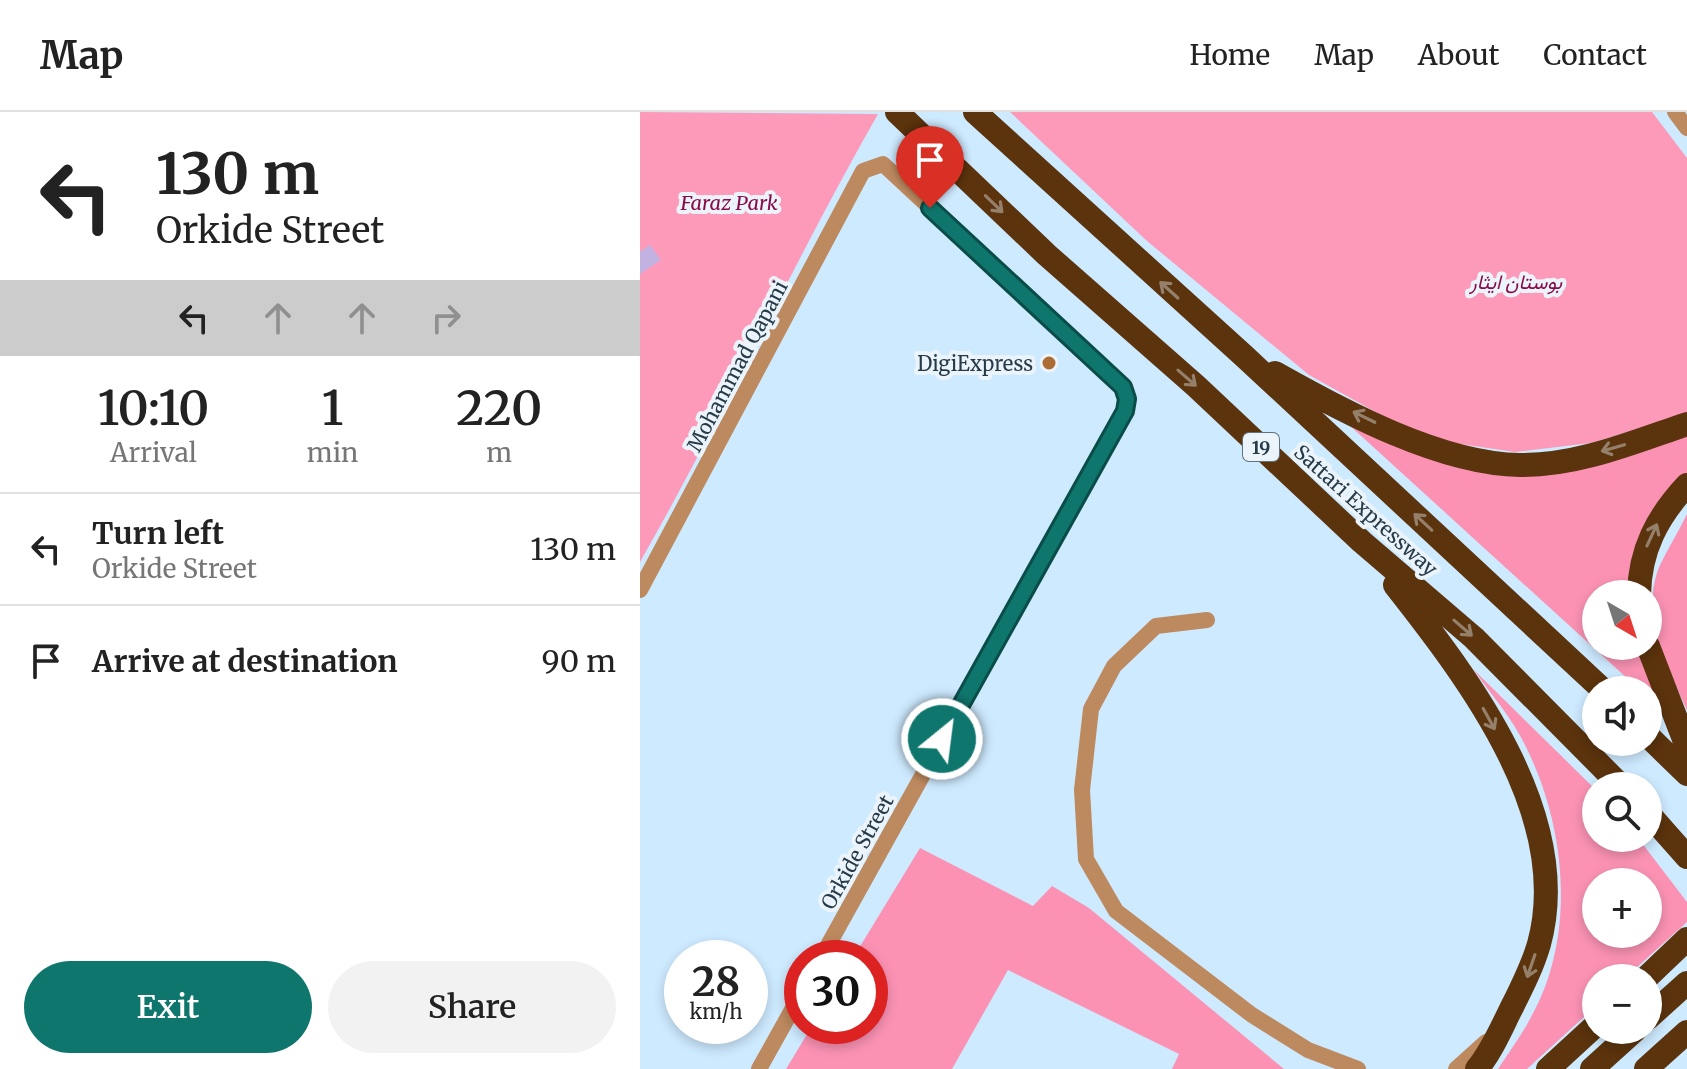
<!DOCTYPE html>
<meta charset="utf-8">
<style>
:root{--surface:#fff;--page:#f2f2f2;--text:#222;--muted:#767676;--line:#e0e0e0;--accent:#0f766e}
body{margin:0;font-family:Merriweather,Vazirmatn,serif;background:var(--page);color:var(--text);height:100vh;display:flex;flex-direction:column;font-size:30px;white-space:nowrap}
*{box-sizing:border-box;margin:0}
p{font-size:26px;color:var(--muted)}
.icon{flex:none;width:44px;height:44px;fill:none;stroke:currentColor;stroke-width:2;stroke-linecap:round;stroke-linejoin:round}
.map{position:relative;flex:1;overflow:hidden}
.side{display:flex;flex-direction:column;background:var(--surface);width:640px}
.side>*{flex:none}
.banner{background:#fff;color:var(--text);overflow:hidden}
.needle{width:52px;rotate:141deg}
.tools{position:absolute;left:942px;top:468px;display:grid;gap:16px}
.tools a{display:grid;place-items:center;width:80px;height:80px;border-radius:50%;background:var(--surface);box-shadow:0 4px 12px #0003;font-size:40px}
.speed{position:absolute;left:24px;top:828px;display:flex;gap:16px;font-size:40px;font-weight:700;text-align:center}
.speed>*{display:grid;place-content:center;width:104px;height:104px;border-radius:50%;background:var(--surface);box-shadow:0 4px 12px #0003;line-height:1}
.speed small{font-size:20px;font-weight:400}
.speed .limit{border:12px solid #d22;background:#fff;color:#111}
.pin{position:absolute;display:grid;place-items:center;width:68px;height:68px;color:#fff;margin:-82px -34px;border-radius:50% 50% 50% 0;rotate:-45deg;box-shadow:0 0 8px #0007}
.pin .icon{rotate:45deg}
.me{position:absolute;width:88px;margin:-44px;rotate:29deg;stroke-linejoin:round;filter:drop-shadow(0 0 6px #0008)}
.turn{display:flex;align-items:center;gap:28px;height:168px;padding:0 24px;font-size:36px}
.turn .icon{width:104px;height:104px;stroke-width:2.5}
.turn b{display:block;font-size:56px;line-height:68px}
.lanes{display:flex;align-items:center;height:76px;padding:0 24px;background:#0003;justify-content:center;gap:40px;direction:ltr}
.lanes .off{opacity:.35}
.eta{display:flex;justify-content:space-evenly;align-items:center;height:136px;text-align:center}
.eta b{font-size:48px;font-weight:600;line-height:56px}
.button{display:flex;gap:16px;margin-top:auto;padding:16px 24px}
.button a{flex:1;height:92px;border-radius:48px;background:var(--accent);color:#fff;font-size:32px;font-weight:600;line-height:92px;text-align:center}
.button a+a{background:var(--page);color:var(--text)}
ul{padding:0;list-style:none}
li{display:flex;align-items:center;gap:24px;height:112px;padding:0 24px;border-top:2px solid var(--line)}
li div{flex:1}
li b{display:block;font-size:30px}
li em{font-style:normal}
header{display:flex;align-items:center;gap:48px;box-sizing:border-box;height:112px;padding:0 40px;background:var(--surface);border-bottom:2px solid var(--line)}
header strong{font-size:38px}
nav{display:flex;gap:44px;margin-inline-start:auto;font-size:28px}
main{display:flex;flex:1;min-height:0}
.map>svg:first-child{display:block}
.green{fill:#fd99b9}
.forest{fill:#fb92b4;fill-rule:evenodd}
.building{fill:#c1b2e1}
.lines{fill:none;stroke-linecap:round;stroke-linejoin:round}
.street{stroke:#bd895f;stroke-width:16}
.highway{stroke:#5b330d;stroke-width:24}
.oneway{stroke:#95806c}
.route-casing{stroke:#0a4d48;stroke-width:20}
.route{stroke:#0f766e;stroke-width:14}
.poi-dot{fill:#ac6d34;stroke:#ebf4fb;stroke-width:3}
.labels{text-anchor:middle;dominant-baseline:central;stroke-width:8;stroke-linejoin:round;paint-order:stroke}
.shield{fill:#ebf4fb;stroke:#62727d;stroke-width:2}
.shield-label{font-size:18px;font-weight:bold;fill:#273a47}
.park-label{font-size:20px;font-style:italic;fill:#890a48;stroke:#ebf4fb}
.poi-label{font-size:20px;fill:#273a47;stroke:#ebf4fb;text-anchor:end}
.street-label{font-size:20px;fill:#273a47;stroke:#ebf4fb}
</style>
<header>
<strong>Map</strong>
<nav><a>Home</a><a>Map</a><a>About</a><a>Contact</a></nav>
</header>
<main>
<section class="side">
<div class="banner">
<div class="turn"><svg class="icon" aria-label="left" viewBox="0 0 24 24"><path d="M17 20v-9H6M10 6l-5 5 5 5"/></svg><div><b>130 m</b>Orkide Street</div></div>
<div class="lanes"><svg class="icon" aria-label="left" viewBox="0 0 24 24"><path d="M17 20v-9H6M10 6l-5 5 5 5"/></svg><svg class="icon off" aria-label="ahead" viewBox="0 0 24 24"><path d="M12 20V5M6 11l6-6 6 6"/></svg><svg class="icon off" aria-label="ahead" viewBox="0 0 24 24"><path d="M12 20V5M6 11l6-6 6 6"/></svg><svg class="icon off" aria-label="right" viewBox="0 0 24 24"><path d="M7 20v-9h11M14 6l5 5-5 5"/></svg></div>
</div>
<div class="eta">
<div><b>10:10</b><p>Arrival</p></div>
<div><b>1</b><p>min</p></div>
<div><b>220</b><p>m</p></div>
</div>
<ul>
<li><svg class="icon" aria-label="left" viewBox="0 0 24 24"><path d="M17 20v-9H6M10 6l-5 5 5 5"/></svg><div><b>Turn left</b><p>Orkide Street</p></div><em>130 m</em></li>
<li><svg class="icon" aria-label="arrive" viewBox="0 0 24 24"><path d="M6 21V4h12l-3 4 3 4H6"/></svg><div><b>Arrive at destination</b></div><em>90 m</em></li>
</ul>
<div class="button"><a>Exit</a><a>Share</a></div>
</section>
<div class="map">
<svg width="1047" height="957" viewBox="0 0 1047 957">
<rect width="100%" height="100%" fill="#ceeaff"/>
<!-- green -->
<path class="green" d="M0,0L238,2C154,149 84,303 0,450Z
M370,0H1012L1047,46V302L951,331L875,340L813,331L759,313L669,263L507,129Z"/>
<!-- forest -->
<path class="forest" d="M685,291L826,356L1047,322V362L990,482H956V534H999L1025,602L1008,586V578H1000Z
M1047,402V598C1027,554 999,502 1020,453C1028,436 1039,419 1047,402Z
M833,557L956,678V726H998L1047,790V810L985,866H956V894L887,957H858C869,940 882,923 891,905C937,823 926,714 885,633C872,606 851,582 833,557ZM956,770H1008V822H956Z
M280,736L393,794L412,774L449,796L644,957H532L539,942L368,858L312,957H146L172,914H230V846H213Z"/>
<!-- building -->
<path class="building" d="M10,133L21,148L0,162V140Z"/>
<g class="lines">
<!-- street -->
<path class="street" d="M1035,0L1047,16
M0,478L223,59L243,52L483,275L487,287L485,299L181,846
M567,508L516,514L474,554L451,597L442,678L446,747L476,799L612,903L668,938L718,957
M119,957L162,880
M816,957L846,930"/>
<!-- highway -->
<path class="highway" d="M257,0L407,143L556,274L722,430L834,526L981,674
M335,0L604,244L963,578
M635,261C704,300 801,352 880,353C937,354 994,330 1047,312
M755,473C829,567 934,704 899,832C892,856 881,877 870,899C860,919 851,940 837,957
M999,482C1000,438 1017,405 1047,373
M1008,534L1047,635
M1008,624L1047,662
M1008,701L1047,745
M1006,866L1047,827
M1008,906L1047,871
M908,957L956,913
M952,957L995,918
M1006,957L1047,920"/>
</g>
<!-- one-way arrows -->
<defs><path id="oneway-shaft" d="M-6 0H5M1.5-3L5.5 0L1.5 3" fill="none" stroke-width="1.6" stroke-linecap="round" stroke-linejoin="round" transform="scale(2)"/></defs>
<g class="oneway">
<use href="#oneway-shaft" transform="translate(354 92) rotate(44)"/>
<use href="#oneway-shaft" transform="translate(529 178) rotate(-138)"/>
<use href="#oneway-shaft" transform="translate(547 266) rotate(41)"/>
<use href="#oneway-shaft" transform="translate(724 305) rotate(-154)"/>
<use href="#oneway-shaft" transform="translate(973 336) rotate(164)"/>
<use href="#oneway-shaft" transform="translate(783 410) rotate(-137)"/>
<use href="#oneway-shaft" transform="translate(1012 423) rotate(-65)"/>
<use href="#oneway-shaft" transform="translate(823 516) rotate(41)"/>
<use href="#oneway-shaft" transform="translate(849 607) rotate(61)"/>
<use href="#oneway-shaft" transform="translate(891 854) rotate(109)"/>
</g>
<g class="lines">
<defs>
<path id="route" d="M290,96L483,275L487,287L485,299L302,627"/>
</defs>
<!-- route casing -->
<use href="#route" class="route-casing"/>
<!-- route -->
<use href="#route" class="route"/>
</g>
<!-- markers -->
<circle class="poi-dot" cx="409" cy="251" r="8"/>
<g class="labels">
<!-- shield labels -->
<rect class="shield" x="603" y="321" width="36" height="28" rx="6"/>
<g class="shield-label">
<text x="621" y="335">19</text>
</g>
<!-- park labels -->
<g class="park-label">
<text x="89" y="90">Faraz Park</text>
<text x="876" y="169">بوستان ایثار</text>
</g>
<!-- poi labels -->
<g class="poi-label">
<text x="393" y="251">DigiExpress</text>
</g>
<!-- street labels -->
<g class="street-label">
<text transform="translate(97 254) rotate(-62)">Mohammad Qapani</text>
<text transform="translate(726 398) rotate(42)">Sattari Expressway</text>
<text transform="translate(217 740) rotate(-61)">Orkide Street</text>
</g>
</g>
</svg>
<div class="tools">
<a><svg class="needle" viewBox="-14 -14 28 28"><path d="M0-13l5 13h-10z" fill="#e53935"/><path d="M0 13l5-13h-10z" fill="#767676"/></svg></a>
<a><svg class="icon" aria-label="sound" viewBox="0 0 24 24"><path d="M4 9h4l5-4v14l-5-4H4zM17 9q2 3 0 6"/></svg></a>
<a><svg class="icon" aria-label="search" viewBox="0 0 24 24"><circle cx="10" cy="10" r="6"/><path d="M15 15l6 6"/></svg></a>
<a>+</a>
<a>−</a>
</div>
<div class="speed"><div>28<small>km/h</small></div><div class="limit">30</div></div>
<div class="pin" style="left:290px;top:96px;background:#d93025"><svg class="icon" aria-label="arrive" viewBox="0 0 24 24"><path d="M6 21V4h12l-3 4 3 4H6"/></svg></div>
<svg class="me" style="left:302px;top:627px" viewBox="-20 -20 40 40"><circle r="17" fill="#0f766e" stroke="#fff" stroke-width="3"/><path d="M0-11L8 9 0 5-8 9z" fill="#fff"/></svg>
</div>
</main>
